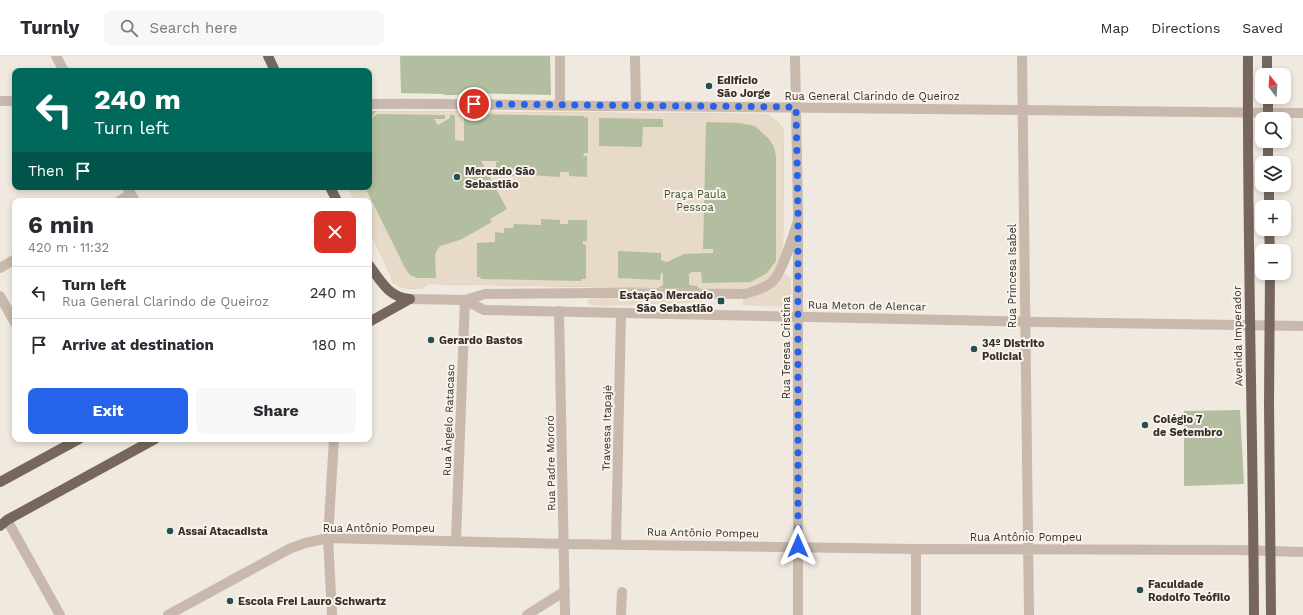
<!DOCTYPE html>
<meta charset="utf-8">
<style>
:root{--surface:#fff;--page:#f7f7f7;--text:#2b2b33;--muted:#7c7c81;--line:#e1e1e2;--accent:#2563eb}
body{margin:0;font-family:"Work Sans",sans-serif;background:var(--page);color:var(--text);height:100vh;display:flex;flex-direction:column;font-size:15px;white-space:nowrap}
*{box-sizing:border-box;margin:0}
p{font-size:13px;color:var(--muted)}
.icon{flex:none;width:22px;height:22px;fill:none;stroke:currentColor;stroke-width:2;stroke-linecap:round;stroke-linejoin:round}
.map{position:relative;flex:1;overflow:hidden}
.side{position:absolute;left:12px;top:142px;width:360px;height:244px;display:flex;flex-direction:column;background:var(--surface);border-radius:8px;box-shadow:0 2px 6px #0003}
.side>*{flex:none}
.hud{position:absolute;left:12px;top:12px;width:360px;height:122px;border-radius:8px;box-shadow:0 2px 6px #0003;background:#00695c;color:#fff;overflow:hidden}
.needle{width:26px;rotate:343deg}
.tools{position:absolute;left:1255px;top:12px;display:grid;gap:8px}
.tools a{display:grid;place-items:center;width:36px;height:36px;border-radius:8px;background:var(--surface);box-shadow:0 2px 6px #0003;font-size:20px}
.pin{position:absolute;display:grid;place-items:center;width:34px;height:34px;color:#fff;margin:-17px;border:2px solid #fff;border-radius:50%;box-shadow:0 1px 4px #0007}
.me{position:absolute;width:44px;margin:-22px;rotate:0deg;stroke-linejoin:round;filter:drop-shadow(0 0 3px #0008)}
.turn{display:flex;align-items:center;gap:14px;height:84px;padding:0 16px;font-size:18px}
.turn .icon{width:52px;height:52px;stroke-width:2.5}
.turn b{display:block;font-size:28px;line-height:34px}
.then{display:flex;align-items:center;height:38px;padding:0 16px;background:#0003;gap:8px;font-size:15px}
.round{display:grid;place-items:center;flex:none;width:42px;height:42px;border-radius:8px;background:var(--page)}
.head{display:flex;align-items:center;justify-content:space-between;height:68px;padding:0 16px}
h1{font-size:24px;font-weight:700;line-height:30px}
.action{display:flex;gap:8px;margin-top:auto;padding:8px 16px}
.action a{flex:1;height:46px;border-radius:8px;background:var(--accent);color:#fff;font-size:16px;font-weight:700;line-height:46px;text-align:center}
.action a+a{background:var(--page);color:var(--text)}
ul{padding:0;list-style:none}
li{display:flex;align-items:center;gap:12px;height:52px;padding:0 16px;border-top:1px solid var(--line)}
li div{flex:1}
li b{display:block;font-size:15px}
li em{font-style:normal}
header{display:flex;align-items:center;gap:24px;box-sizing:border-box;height:56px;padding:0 20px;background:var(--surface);border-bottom:1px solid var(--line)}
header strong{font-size:19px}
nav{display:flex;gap:22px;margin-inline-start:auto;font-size:14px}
.search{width:280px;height:36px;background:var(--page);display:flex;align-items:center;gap:10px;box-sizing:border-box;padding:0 14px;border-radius:8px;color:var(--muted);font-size:15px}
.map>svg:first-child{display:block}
.green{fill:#b3bea0}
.plaza{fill:#e7dac8;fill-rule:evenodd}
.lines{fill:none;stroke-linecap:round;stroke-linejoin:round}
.minor{stroke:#c8b9ac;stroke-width:10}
.tertiary{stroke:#c8b9ac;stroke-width:10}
.primary{stroke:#77665d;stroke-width:10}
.route{stroke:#2563eb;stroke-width:7;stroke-dasharray:0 12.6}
.poi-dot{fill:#235054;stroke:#f8f3eb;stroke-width:1.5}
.labels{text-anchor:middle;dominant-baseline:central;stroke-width:4;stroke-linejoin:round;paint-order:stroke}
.poi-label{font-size:11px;font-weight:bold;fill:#362e2a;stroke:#f8f3eb;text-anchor:start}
.street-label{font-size:11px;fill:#362e2a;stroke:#f8f3eb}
.park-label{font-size:11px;fill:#455230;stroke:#f8f3eb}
</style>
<header>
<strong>Turnly</strong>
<div class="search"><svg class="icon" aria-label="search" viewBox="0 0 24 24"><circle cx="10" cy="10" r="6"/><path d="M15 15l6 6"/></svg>Search here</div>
<nav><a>Map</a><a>Directions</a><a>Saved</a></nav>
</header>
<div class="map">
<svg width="1303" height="559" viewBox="0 0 1303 559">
<rect width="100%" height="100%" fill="#f0e9df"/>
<!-- green -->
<path class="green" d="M400,0H550L551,39L460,37L459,39H444L443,38L401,37Z
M369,55L767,58L777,65L784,75L783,194L776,215L740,234L427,228L422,233L402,232L392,226L391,220L369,175V145H355L348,131H369Z
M1240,354L1244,428L1184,430V355Z"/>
<!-- plaza -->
<path class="plaza" d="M377,55L767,58L777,65L784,75L783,194L782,202L771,221L764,226L748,233H699L697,230L689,229V218L692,216H701L702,227L751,226L767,217L776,205V100L774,91L769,83L755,70L740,67L706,66L703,193H713V197L684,198L667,206L661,204V197L618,195V222L660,224L661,217L663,218V229L658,232L427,228L422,233L402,232L392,226L391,220L369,175V145H355L348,131H365L405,212L410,219L417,222H436L435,199L438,192L441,190L462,183L492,166L490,163L507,153L481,105H500L496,106V114L502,115V119L517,120V115H529V119L560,121V116H569V120L587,121V100H583L584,97H588V62L584,61L583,60L469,58V60H464V85L455,84V61L454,59H450V62L438,69L434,63H445V59L378,58L374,60L372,64V98L371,94L372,61L374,57ZM599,62L663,63V71H643L642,91L599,90ZM541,163L560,164V168H568V164H587V185H583V188L586,189V223H581V225L481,223L480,221H477V187L495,186V176L504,177V172H513L514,168L541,169Z
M784,218L791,222V248L787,251L692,247L598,250L590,249L587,246L589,243L599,242L654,244L702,241L743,242L752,241L768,234L774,229ZM702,241L743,243V249L702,248Z"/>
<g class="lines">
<!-- minor -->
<path class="minor" d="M56,0L64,15
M635,0L636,50
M795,0L798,157V559
M1022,0L1029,559
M0,45H15
M369,48C458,47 547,50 637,50C859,52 1081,54 1303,57
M560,50V0
M127,131L135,145
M119,145L131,138
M0,212L15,203
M0,240L15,267
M7,464L60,559
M456,484L465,244
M616,488L621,257
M916,493V559
M168,559L289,493L305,487L328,482L564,488L916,493L1240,494L1303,496
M332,559L328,482L334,383
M527,559L565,535
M621,559L622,536"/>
<!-- tertiary -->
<path class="tertiary" d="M410,243L465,244L484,254L1038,266L1303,270
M465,244L485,238L599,237L745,238C755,235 766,232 773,225C783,215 793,179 798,165
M559,255L565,559"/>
<!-- primary -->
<path class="primary" d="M268,0L275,15
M1248,0C1247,186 1253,373 1254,559
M1267,0V19
M1268,41V63
M1268,85V107
M1269,129V151
M330,131L337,145
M1269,173L1270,195
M369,209C380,224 389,242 410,243
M1270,217L1269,346L1271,559
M369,266L410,243
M0,426L79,383
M0,470L7,464L155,383"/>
</g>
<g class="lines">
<!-- route -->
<path class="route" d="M474,48L796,51L798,157V490"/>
</g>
<!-- markers -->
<g class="poi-dot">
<circle cx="709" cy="30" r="4"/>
<circle cx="457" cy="121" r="4"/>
<rect x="717" y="241" width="8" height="8" rx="2"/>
<circle cx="431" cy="284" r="4"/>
<circle cx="974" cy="293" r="4"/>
<circle cx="1145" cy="369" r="4"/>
<circle cx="170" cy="475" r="4"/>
<circle cx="1140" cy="534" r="4"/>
<circle cx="230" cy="545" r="4"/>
</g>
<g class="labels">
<!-- poi labels -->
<g class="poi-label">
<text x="717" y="24">Edifício<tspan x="717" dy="13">São Jorge</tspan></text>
<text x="465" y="115">Mercado São<tspan x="465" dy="13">Sebastião</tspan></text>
<text x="713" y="239" text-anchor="end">Estação Mercado<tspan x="713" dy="13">São Sebastião</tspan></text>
<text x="439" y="284">Gerardo Bastos</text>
<text x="982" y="287">34º Distrito<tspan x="982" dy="13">Policial</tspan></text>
<text x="1153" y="363">Colégio 7<tspan x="1153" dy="13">de Setembro</tspan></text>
<text x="178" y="475">Assaí Atacadista</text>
<text x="1148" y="528">Faculdade<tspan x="1148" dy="13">Rodolfo Teófilo</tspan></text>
<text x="238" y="545">Escola Frei Lauro Schwartz</text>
</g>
<!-- street labels -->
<g class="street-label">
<text x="872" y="40">Rua General Clarindo de Queiroz</text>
<text transform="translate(1012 220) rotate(-90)">Rua Princesa Isabel</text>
<text transform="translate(867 250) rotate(1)">Rua Meton de Alencar</text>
<text transform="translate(1238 280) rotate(-91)">Avenida Imperador</text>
<text transform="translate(786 292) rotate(-90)">Rua Teresa Cristina</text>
<text transform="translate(449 364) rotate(-88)">Rua Ângelo Ratacaso</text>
<text transform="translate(607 372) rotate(-89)">Travessa Itapajé</text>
<text transform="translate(551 407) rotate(-91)">Rua Padre Mororó</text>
<text x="379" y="472">Rua Antônio Pompeu</text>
<text transform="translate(703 477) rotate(1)">Rua Antônio Pompeu</text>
<text x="1026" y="481">Rua Antônio Pompeu</text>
</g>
<!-- park labels -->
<g class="park-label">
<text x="695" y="138">Praça Paula<tspan x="695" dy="13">Pessoa</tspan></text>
</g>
</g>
</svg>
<div class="tools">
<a><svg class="needle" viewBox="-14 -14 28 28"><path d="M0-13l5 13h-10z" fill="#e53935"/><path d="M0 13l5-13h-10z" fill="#7c7c81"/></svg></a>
<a><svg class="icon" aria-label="search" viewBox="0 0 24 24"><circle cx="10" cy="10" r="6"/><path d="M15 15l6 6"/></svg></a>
<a><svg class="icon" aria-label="layers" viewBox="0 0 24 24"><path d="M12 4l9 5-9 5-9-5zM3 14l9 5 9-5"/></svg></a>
<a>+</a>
<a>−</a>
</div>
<div class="pin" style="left:474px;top:48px;background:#d93025"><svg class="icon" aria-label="arrive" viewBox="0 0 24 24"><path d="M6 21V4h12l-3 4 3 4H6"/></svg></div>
<svg class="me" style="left:798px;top:490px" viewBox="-20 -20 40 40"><path d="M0-17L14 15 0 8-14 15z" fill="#2563eb" stroke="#fff" stroke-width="4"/></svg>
<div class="hud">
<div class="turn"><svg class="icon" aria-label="left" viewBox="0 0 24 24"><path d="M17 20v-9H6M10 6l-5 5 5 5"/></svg><div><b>240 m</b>Turn left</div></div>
<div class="then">Then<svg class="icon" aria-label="arrive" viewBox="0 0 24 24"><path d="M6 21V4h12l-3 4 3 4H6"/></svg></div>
</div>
<section class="side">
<div class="head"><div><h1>6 min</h1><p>420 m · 11:32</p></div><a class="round" style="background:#d93025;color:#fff"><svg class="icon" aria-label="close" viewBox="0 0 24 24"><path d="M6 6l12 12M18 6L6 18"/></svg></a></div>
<ul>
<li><svg class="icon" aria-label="left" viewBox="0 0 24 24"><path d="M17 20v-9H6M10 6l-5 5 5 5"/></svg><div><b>Turn left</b><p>Rua General Clarindo de Queiroz</p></div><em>240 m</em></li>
<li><svg class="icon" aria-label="arrive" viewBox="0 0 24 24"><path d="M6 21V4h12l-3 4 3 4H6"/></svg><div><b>Arrive at destination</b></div><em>180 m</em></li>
</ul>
<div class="action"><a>Exit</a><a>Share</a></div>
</section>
</div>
